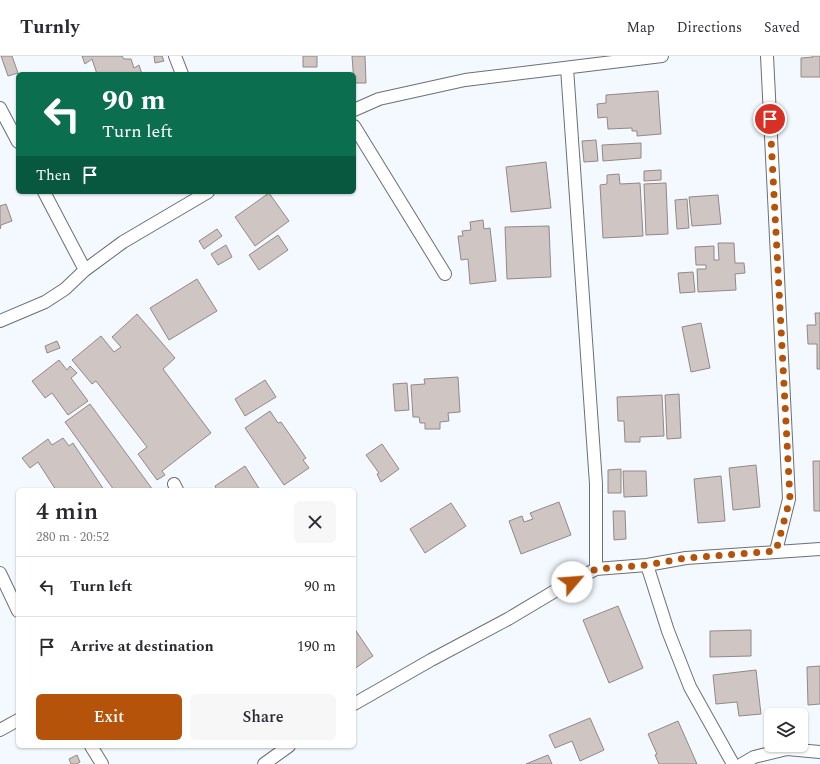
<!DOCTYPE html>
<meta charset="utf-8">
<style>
:root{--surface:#fff;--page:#f7f7f7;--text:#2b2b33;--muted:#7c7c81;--line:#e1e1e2;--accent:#b45309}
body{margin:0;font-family:Spectral,serif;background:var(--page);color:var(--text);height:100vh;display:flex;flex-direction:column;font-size:15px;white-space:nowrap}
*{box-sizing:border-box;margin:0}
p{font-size:13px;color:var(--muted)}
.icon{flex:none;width:22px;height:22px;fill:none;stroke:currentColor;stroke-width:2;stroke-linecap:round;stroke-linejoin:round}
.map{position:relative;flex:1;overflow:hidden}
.details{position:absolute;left:16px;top:432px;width:340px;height:260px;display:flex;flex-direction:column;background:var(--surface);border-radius:6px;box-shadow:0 1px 3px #0004}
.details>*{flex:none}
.guide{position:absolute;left:16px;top:16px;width:340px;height:122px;border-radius:6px;box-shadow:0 1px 3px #0004;background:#0b6e4f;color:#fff;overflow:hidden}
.controls{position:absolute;left:764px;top:652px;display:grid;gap:8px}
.controls a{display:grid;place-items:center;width:44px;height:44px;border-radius:6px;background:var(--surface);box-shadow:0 1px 3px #0004;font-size:20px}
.pin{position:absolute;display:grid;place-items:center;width:34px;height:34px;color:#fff;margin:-17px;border:2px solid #fff;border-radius:50%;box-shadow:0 1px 4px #0007}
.me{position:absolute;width:44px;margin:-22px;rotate:63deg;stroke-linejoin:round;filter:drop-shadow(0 0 3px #0008)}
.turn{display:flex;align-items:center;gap:14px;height:84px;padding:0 20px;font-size:18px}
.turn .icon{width:52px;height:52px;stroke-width:2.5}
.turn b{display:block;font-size:28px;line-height:34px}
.then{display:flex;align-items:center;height:38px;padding:0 20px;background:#0003;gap:8px;font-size:15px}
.round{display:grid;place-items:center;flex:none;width:42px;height:42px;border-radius:6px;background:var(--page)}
.summary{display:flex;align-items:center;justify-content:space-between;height:68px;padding:0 20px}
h1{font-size:24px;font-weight:600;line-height:30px}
.cta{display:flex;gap:8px;margin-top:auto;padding:8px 20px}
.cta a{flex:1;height:46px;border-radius:6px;background:var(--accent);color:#fff;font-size:16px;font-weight:600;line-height:46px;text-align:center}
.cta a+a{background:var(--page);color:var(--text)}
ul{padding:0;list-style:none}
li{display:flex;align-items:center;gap:12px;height:60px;padding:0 20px;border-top:1px solid var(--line)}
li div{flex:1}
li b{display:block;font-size:15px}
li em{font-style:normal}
header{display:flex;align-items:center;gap:24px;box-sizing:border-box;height:56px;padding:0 20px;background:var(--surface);border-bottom:1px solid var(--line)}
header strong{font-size:19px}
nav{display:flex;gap:22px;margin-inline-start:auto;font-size:14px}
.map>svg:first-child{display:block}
.building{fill:#cfc5c2;stroke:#928986}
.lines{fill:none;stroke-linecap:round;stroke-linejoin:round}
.minor-casing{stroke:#6a7076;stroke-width:14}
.minor{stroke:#fff;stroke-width:12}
.route{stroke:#b45309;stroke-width:7;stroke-dasharray:0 12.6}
</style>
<header>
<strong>Turnly</strong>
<nav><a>Map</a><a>Directions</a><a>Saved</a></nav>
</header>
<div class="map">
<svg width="820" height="708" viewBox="0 0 820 708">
<rect width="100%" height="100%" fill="#f3f9fe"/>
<!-- building -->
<path class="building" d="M1,0H12L18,17L8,20Z
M82,0H122L124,3H131L134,12L139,9L142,18H97L92,3L85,8Z
M154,0H162L164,5L155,7Z
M303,0H317V11H303Z
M352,0H365L366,27H354Z
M812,0H820V21H801V2L813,1Z
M658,35L661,78L637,80V75H632V72L608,73L607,61L598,62L597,48L606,47V39Z
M596,84L598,105L584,106L582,85Z
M641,87V102L603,105L602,89Z
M546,106L551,152L511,156L506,111Z
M661,114V124L644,125V115Z
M619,118L620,128L640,127L643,180L603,182L600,129L607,128V119Z
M666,127L668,178L646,179L644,128Z
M269,137L289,165L255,190L235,161Z
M718,139L721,168L692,170L689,141Z
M687,143L689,172L677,173L675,144Z
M6,148L12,165L1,169L0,173V150Z
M483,164L484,173L490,172L496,225L470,228L468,203L461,204L458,180H463L462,175L471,174L470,166Z
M549,170L551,221L507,223L505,171Z
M217,173L222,180L204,193L199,185Z
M278,179L288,194L259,214L249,199Z
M718,187H734L735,207H744L745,217L735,218L736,234L698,236L697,213H706V209H696L695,191L714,190V204H719Z
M226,189L232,201L218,209L211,198Z
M693,216L695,236L680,237L678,217Z
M197,223L217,255L169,284L150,252Z
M815,257H820V313H817V288H808L807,269H816Z
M137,258L175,302L163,313L211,377L162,415L165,419L157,424L138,398L147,391L96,325L92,328L72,304L101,280L114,296L121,291L112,281Z
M701,267L710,312L691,316L682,271Z
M57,285L60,292L47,297L45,290Z
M59,304L67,314L70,310L77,317L71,322L88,345L68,359L52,337L45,342L32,325Z
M458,321L460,356L448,357L449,365L440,366V373H425V367H420L419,361H413L411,329L425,328L424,323Z
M265,324L276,341L245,360L235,343Z
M407,327L409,354L395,355L393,328Z
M679,338L681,382L667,383L665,339Z
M662,339L664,380L640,381V386H625L624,365H618L617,341Z
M90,348L153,434H114L65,366Z
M270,355L278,367L281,366L306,402L303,404L309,412L284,429L245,372Z
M63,382L69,390L73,387L104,434H56L38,406L30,412L22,402L48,383L52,389Z
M382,388L399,413L381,426L377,418L379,417L366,399Z
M813,405H820V455H814Z
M756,409L760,451L733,454L729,412Z
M245,410L260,434H217L215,430Z
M621,413V437H608V414Z
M623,415H646L647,440L624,441Z
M721,420L725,465L698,467L694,423Z
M559,446L571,479L521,498L509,465L522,460L524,466L533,463L530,457Z
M451,447L466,470L425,497L410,473Z
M613,455H625L626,483L614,484Z
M618,550L643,612L609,627L583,564Z
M354,572L373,600L354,613Z
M751,574V600L710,601V575Z
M820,610V648L808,649L807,611Z
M756,614L761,658L739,660L737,646L716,648L713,619Z
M590,662L604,694L580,705L572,685L555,692L549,679Z
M678,665L697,708H659L655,699L657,698L648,678Z
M77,699L80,706L77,708H71L69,703Z
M548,699L552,708H526Z"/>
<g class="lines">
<defs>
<path id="minor" d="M175,0L182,18
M767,0L789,443L776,495
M567,12L596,428V513
M0,52L18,86
M354,54L379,43L465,24L662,0
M354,70L445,218
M44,136L85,214
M0,265L45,246L65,233L85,214L123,186L208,136
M174,428L177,434
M647,509L668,575L690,631L733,708
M0,517L18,555
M354,648L431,604L508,563L560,532L596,513L647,509L686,502L820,493
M0,674L18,664
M91,690L102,708
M264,708L289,690
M742,708L754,701L787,693L820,696"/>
</defs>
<!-- minor casing -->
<use href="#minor" class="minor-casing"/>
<!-- minor -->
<use href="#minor" class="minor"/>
</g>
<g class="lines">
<!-- route -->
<path class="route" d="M572,526L596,513L647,509L686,502L776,495L790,443L770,63"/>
</g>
</svg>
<div class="controls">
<a><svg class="icon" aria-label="layers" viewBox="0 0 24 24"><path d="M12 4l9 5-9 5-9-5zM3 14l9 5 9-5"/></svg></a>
</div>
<div class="pin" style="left:770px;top:63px;background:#d93025"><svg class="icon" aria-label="arrive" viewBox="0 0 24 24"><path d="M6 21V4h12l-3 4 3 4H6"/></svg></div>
<svg class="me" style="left:572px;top:526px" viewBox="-20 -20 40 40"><circle r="19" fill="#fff"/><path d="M0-13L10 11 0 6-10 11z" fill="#b45309"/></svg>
<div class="guide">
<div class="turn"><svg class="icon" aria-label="left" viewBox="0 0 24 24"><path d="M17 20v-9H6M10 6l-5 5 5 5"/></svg><div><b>90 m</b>Turn left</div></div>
<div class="then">Then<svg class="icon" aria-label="arrive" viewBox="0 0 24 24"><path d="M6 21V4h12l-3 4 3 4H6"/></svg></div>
</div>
<section class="details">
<div class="summary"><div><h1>4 min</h1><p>280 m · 20:52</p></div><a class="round"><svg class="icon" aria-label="close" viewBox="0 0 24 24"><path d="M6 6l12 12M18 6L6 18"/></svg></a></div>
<ul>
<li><svg class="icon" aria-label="left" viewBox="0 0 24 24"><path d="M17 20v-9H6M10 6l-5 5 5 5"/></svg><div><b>Turn left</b></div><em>90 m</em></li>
<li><svg class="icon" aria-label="arrive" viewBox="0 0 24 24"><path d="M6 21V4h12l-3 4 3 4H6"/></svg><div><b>Arrive at destination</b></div><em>190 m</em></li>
</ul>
<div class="cta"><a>Exit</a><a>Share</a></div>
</section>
</div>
